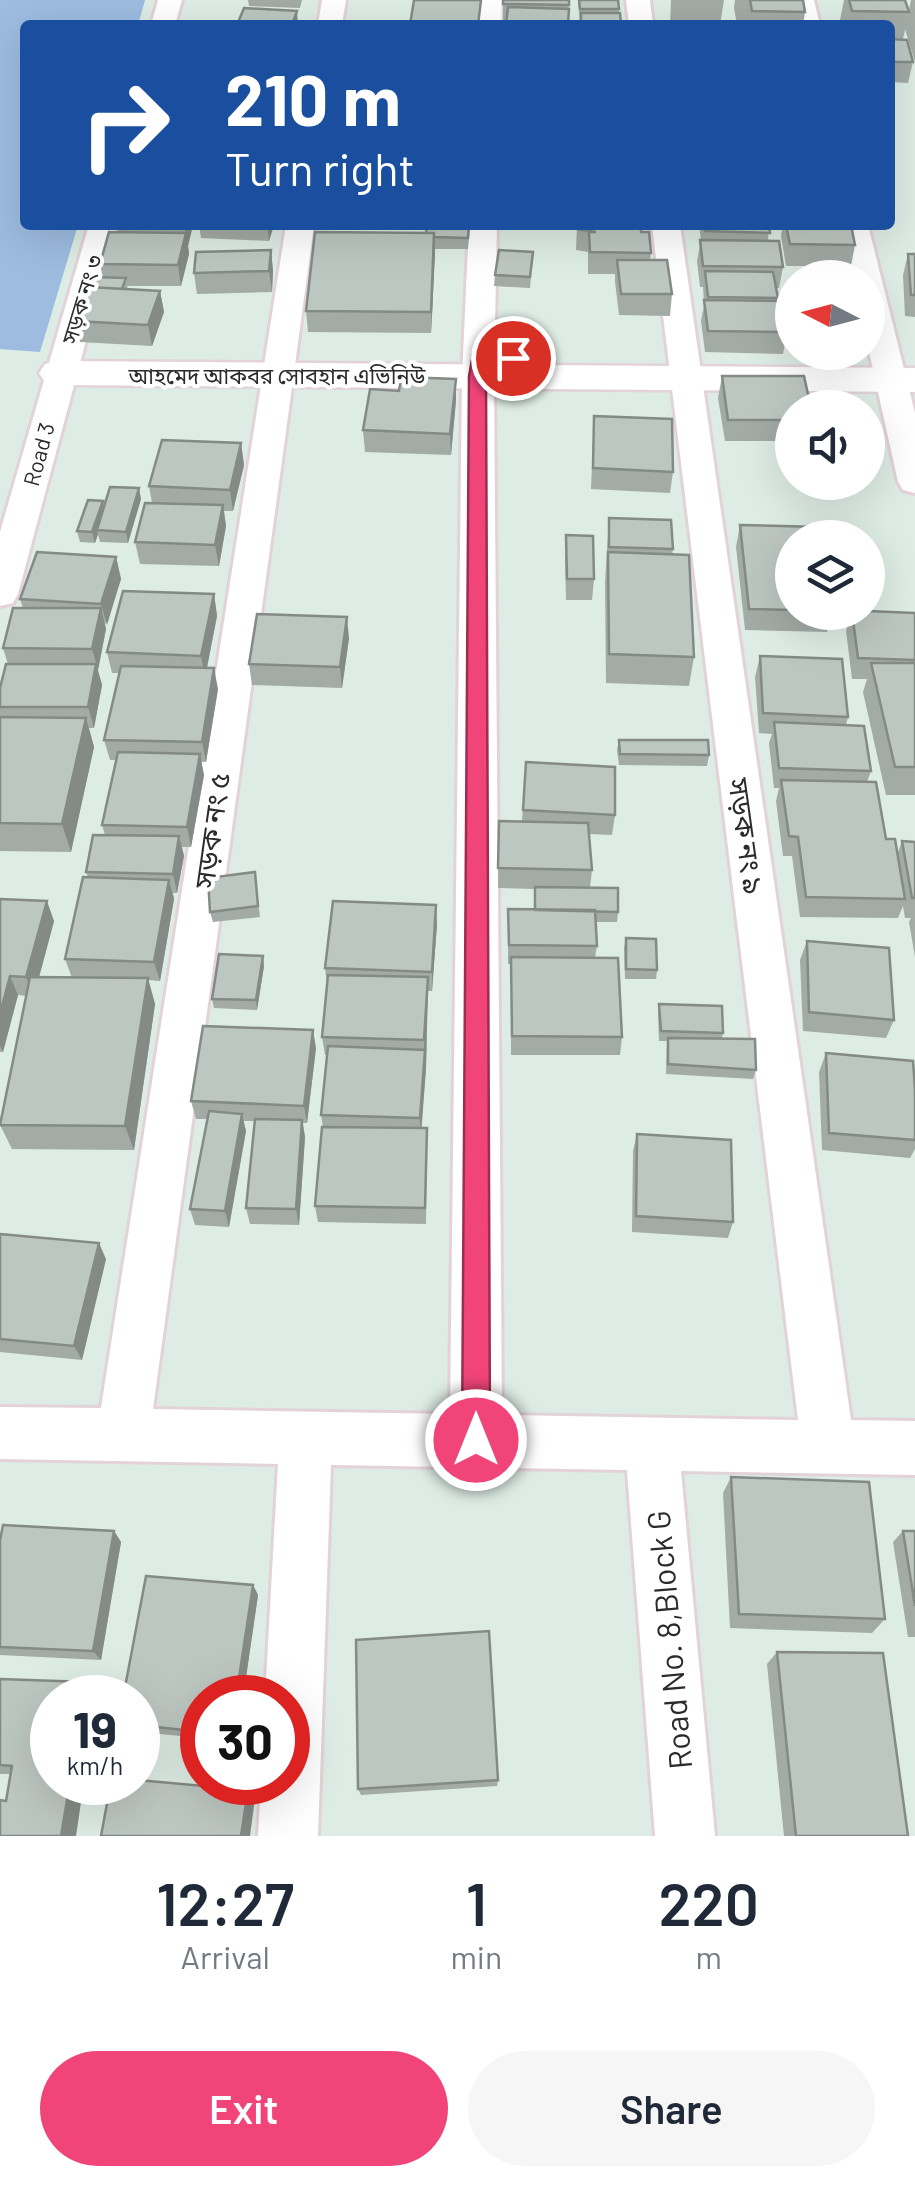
<!DOCTYPE html>
<meta charset="utf-8">
<style>
:root{--surface:#fff;--page:#f6f6f7;--text:#1f2937;--muted:#747a83;--accent:#f1457a}
body{margin:0;font-family:Barlow,"Noto Sans Bengali",sans-serif;background:var(--page);color:var(--text);height:100vh;display:flex;flex-direction:column;font-size:38px;white-space:nowrap}
*{box-sizing:border-box;margin:0}
p{font-size:32px;color:var(--muted)}
.icon{flex:none;width:55px;height:55px;fill:none;stroke:currentColor;stroke-width:2;stroke-linecap:round;stroke-linejoin:round}
.map{position:relative;height:1836px;overflow:hidden}
.drawer{display:flex;flex-direction:column;background:var(--surface);flex:1}
.drawer>*{flex:none}
.top-card{position:absolute;left:20px;top:20px;width:875px;height:210px;border-radius:10px;box-shadow:0 10px 40px #0002;background:#1a4fa0;color:#fff;overflow:hidden}
.needle{width:65px;rotate:276deg}
.tools{position:absolute;left:775px;top:260px;display:grid;gap:20px}
.tools a{display:grid;place-items:center;width:110px;height:110px;border-radius:50%;background:var(--surface);box-shadow:0 10px 40px #0002;font-size:50px}
.speed{position:absolute;left:30px;top:1675px;display:flex;gap:20px;font-size:50px;font-weight:700;text-align:center}
.speed>*{display:grid;place-content:center;width:130px;height:130px;border-radius:50%;background:var(--surface);box-shadow:0 10px 40px #0002;line-height:1}
.speed small{font-size:25px;font-weight:400}
.speed .limit{border:15px solid #d22;background:#fff;color:#111}
.pin{position:absolute;display:grid;place-items:center;width:85px;height:85px;color:#fff;margin:-42px;border:5px solid #fff;border-radius:50%;box-shadow:0 2px 10px #0007}
.me{position:absolute;width:110px;margin:-55px;rotate:0deg;stroke-linejoin:round;filter:drop-shadow(0 0 8px #0008)}
.turn{display:flex;align-items:center;gap:35px;height:210px;padding:0 40px;font-size:45px}
.turn .icon{width:130px;height:130px;stroke-width:2.5}
.turn b{display:block;font-size:70px;line-height:85px}
.eta{display:flex;justify-content:space-evenly;align-items:center;height:170px;text-align:center}
.eta b{font-size:60px;font-weight:600;line-height:70px}
.cta{display:flex;gap:20px;margin-top:auto;padding:20px 40px}
.cta a{flex:1;height:115px;border-radius:60px;background:var(--accent);color:#fff;font-size:40px;font-weight:600;line-height:115px;text-align:center}
.cta a+a{background:var(--page);color:var(--text)}
.map>svg:first-child{display:block}
.green{fill:#9dbce0}
.lines{fill:none;stroke-linecap:round;stroke-linejoin:round}
.minor-casing{stroke:#e3d3d8;stroke-width:6}
.tertiary-casing{stroke:#e3d3d8;stroke-width:5}
.minor{fill:#fff;fill-rule:evenodd}
.tertiary{fill:#fff;fill-rule:evenodd}
.wall{fill:#a3aba6}
.shaded-wall{fill:#848b87}
.building{fill:#bdc7c1;stroke:#848b87;stroke-width:2.5}
.route{fill:#f1457a;stroke:#9d2d4f;stroke-width:2.5}
.labels{text-anchor:middle;dominant-baseline:central;stroke-width:8;stroke-linejoin:round;paint-order:stroke}
.far-street-label{font-size:22px;fill:#2b2b2b;stroke:#fff}
.street-label{font-size:28px;fill:#2b2b2b;stroke:#fff}
.near-street-label{font-size:32px;fill:#2b2b2b;stroke:#fff}
</style>
<div class="map">
<svg width="915" height="1836" viewBox="0 0 915 1836">
<rect width="100%" height="100%" fill="#ddece4"/>
<!-- green -->
<path class="green" d="M0,0H145L138,25H25V225H78L40,352L0,349Z"/>
<g class="lines">
<defs>
<path id="minor" d="M158,0H182L175,25H151Z
M322,0H346L342,25H318Z
M478,0H502L501,25H477Z
M626,0H650L653,25H629Z
M790,0H814L820,25H796Z
M89,225H117L18,594L13,603L0,606V532Z
M286,225H314L153,1409L450,1414L462,377L469,225H497L494,377L502,1415L798,1420L652,225H680L851,1420L915,1421V1475L681,1471L715,1836H655L627,1470L331,1465L318,1836H258L261,1782H288V1698H265L278,1464L0,1459V1407L101,1408Z
M840,225H868L915,413V493L903,490L898,482L868,347V278H851Z"/>
<path id="tertiary" d="M59,361L915,368V392L59,385L45,382L39,373L45,364Z"/>
</defs>
<!-- minor casing -->
<use href="#minor" class="minor-casing"/>
<!-- tertiary casing -->
<use href="#tertiary" class="tertiary-casing"/>
<!-- minor -->
<use href="#minor" class="minor"/>
<!-- tertiary -->
<use href="#tertiary" class="tertiary"/>
</g>
<!-- wall -->
<path class="wall" d="M248,0H302L300,8L249,6Z
M503,0H569L568,25L503,24Z
M578,0H618L620,25H580Z
M671,0H724L720,25H670Z
M735,0H803L805,12L803,25H737L734,8Z
M844,0H905L909,12L903,39L913,62L908,83L890,82V25H839Z
M911,0H915V62L905,29Z
M117,225H193L188,246L189,254L181,286H127L128,289L160,291L164,312L152,346L80,342L76,321L103,278L100,264L118,232Z
M199,225H274L269,241L201,238Z
M470,225L468,249H435L431,333L308,332L306,311L426,233Z
M577,225L641,232L651,253L650,260L672,294L670,316L619,315L615,282V274H588V252L576,250Z
M699,225H769L768,241L783,267L779,288H776L777,301L787,332L783,354L705,352L701,321L704,305L703,287H700L697,261L701,240Z
M783,225H851L855,245L851,266H786L781,236Z
M271,250L273,271L272,292L197,294L194,273Z
M908,254H915V317L905,316L903,275Z
M532,263L530,288L494,286L495,275Z
M722,376L792,408V441H725L718,398Z
M456,400L451,455L365,452L363,430Z
M594,416L673,472L670,493L591,489Z
M241,443L244,465L233,511H224L226,526L219,566L140,564L135,542L152,503L149,486Z
M141,499L128,543L100,542L98,534L95,543L80,542L77,531L104,507Z
M609,518L673,549L672,555L694,657L689,686L606,683L605,582Z
M740,525L792,538V612H832L827,632L745,630L736,547Z
M566,535L594,579L592,600H566L565,557Z
M116,557L121,579L105,625L106,629L98,670L102,685L94,728H89L94,747L71,852L0,851V688L8,664L3,648L23,608L20,599Z
M214,594L217,616L207,668L218,689L206,762H201L204,775L191,847H182L184,856L177,893H173L174,899L160,981L148,980L155,1004L134,1150L12,1149L0,1125L27,996L18,995L3,1052H0V899L54,921L39,977L72,978L65,959L88,877L86,872L105,835L102,825L117,760H110L104,740L119,673H112L107,652Z
M851,612L915,613V795H886L863,692L867,679H852L846,631Z
M349,638L342,688L252,685L249,664Z
M760,656L848,717L846,725L871,771L867,782L886,839L897,855L902,841L915,842V957L909,922L911,918H905L903,906L898,918L800,917L792,856H783L776,801L779,788H774L769,743L772,734L759,733L755,677Z
M619,740L709,755L707,766L619,765L617,750Z
M526,762L615,815L612,835L589,834L592,870L590,888L618,912L617,922H596L597,946L595,957L622,1037L620,1055H511V964H508V909L534,910L535,889L498,888L499,821H522Z
M255,872L260,917L213,922L210,912Z
M437,924L432,991H428L426,1068L421,1128H427L426,1224L318,1222L315,1206L323,1127L321,1115L327,1055H325L322,1037L327,984L325,968Z
M626,938L657,970L656,979H625L624,948Z
M807,941L894,1020L886,1038L803,1031L800,960Z
M264,966L257,1010L214,1008L212,999Z
M659,1004L723,1033L722,1038L756,1070L753,1079L666,1074L667,1041H659L658,1014Z
M316,1048L307,1123H303L305,1137L299,1225L250,1224L246,1208L255,1121H243L246,1131L229,1227L195,1225L190,1209L207,1119H196L191,1101Z
M826,1053L915,1090V1149L910,1158L822,1150L819,1072Z
M637,1134L733,1222L728,1238L632,1232L633,1151Z
M0,1234L106,1259L82,1360L0,1352Z
M731,1477L885,1619L872,1633L730,1628L723,1493Z
M114,1531L121,1542L101,1660L0,1655V1540Z
M903,1531H915V1637H908L893,1542Z
M253,1585L258,1595L243,1698H202V1738L138,1732V1698Z
M777,1652L908,1836H784L767,1664Z
M0,1679L98,1694V1698H52L6,1801L11,1774H0Z
M498,1780L497,1786L361,1795L358,1789Z"/>
<!-- shaded-wall -->
<path class="shaded-wall" d="M297,11L298,25H292Z
M184,225H193L188,246L189,254L181,286L178,265L186,234Z
M267,225H274L269,241Z
M434,233L435,255L431,333V312Z
M271,250L273,271L272,292L269,271Z
M160,291L164,312L152,346L148,325Z
M456,379V400L451,455L450,434Z
M241,443L244,465L233,511L230,490Z
M139,488L141,499L128,543L126,532Z
M103,501L105,512L97,530L98,534L95,543L92,532Z
M223,505L226,526L219,566L215,545Z
M116,557L121,579L107,625L101,604Z
M214,594L217,616L205,677L201,656Z
M101,608L106,629L98,670L92,649Z
M347,617L349,638L342,688L340,667Z
M96,664L102,685L94,728L88,707Z
M214,668L218,689L206,762L202,742Z
M86,718L94,747L71,852L62,824Z
M200,754L204,775L191,847L187,827Z
M179,836L184,856L177,893L173,874Z
M169,880L174,899L160,981L154,962Z
M47,901L54,921L34,996L26,977Z
M436,905L437,924L432,991V972Z
M263,956L264,966L257,1010L256,1000Z
M10,976L18,995L3,1052L0,1046V1014Z
M428,977L426,1068L421,1136L420,1118Z
M148,978L155,1004L134,1150L125,1126Z
M313,1030L316,1048L307,1123L304,1106Z
M242,1114L246,1131L229,1227L225,1211Z
M302,1120L305,1137L299,1225L296,1209Z
M99,1243L106,1259L82,1360L74,1346Z
M114,1531L121,1542L101,1660L93,1651Z
M253,1585L258,1595L243,1698H236Z
M86,1682L98,1694V1698H84Z
M70,1782H84L76,1836H61Z
M248,1790L255,1798L250,1836H241Z"/>
<!-- building -->
<path class="building" d="M414,0H481L478,25H410Z
M503,0H569V5L503,4Z
M579,0H618L619,9H580Z
M750,0H803L805,12L752,11Z
M849,0H905L909,12L852,11Z
M508,7L569,9L568,25H506Z
M244,8L297,11L292,25H237Z
M581,13H620L621,24H581Z
M890,39L907,40L913,62H890Z
M427,225H469L468,238L434,237V233H426Z
M577,225H641V232H649L651,253L590,252L589,232H596L577,229Z
M704,225H769L770,233L705,231Z
M786,225H851L855,245L790,244Z
M109,232L186,233L178,265L100,264Z
M315,232L434,233L431,312L306,311Z
M700,240L779,241L783,267L703,266Z
M271,250L269,271L194,273L196,252Z
M499,250L533,252L530,277L495,275Z
M908,254H915V295H911Z
M617,260H667L672,294H621Z
M705,271L773,272L778,298L708,297Z
M91,277L126,278L122,289L89,287L86,294Z
M89,287L160,291L148,325L76,321Z
M704,300L782,301L787,332L708,331Z
M722,376H804L811,408H792V420H728Z
M401,377L456,379L450,434L363,430L370,389L399,391Z
M594,416L672,419L673,472L593,468Z
M162,440L241,443L230,490L149,486Z
M110,487L139,488L126,532L97,530Z
M88,500L103,501L92,532L77,531Z
M145,503L223,505L215,545L135,542Z
M609,518L671,520L673,549L609,547Z
M740,525L819,527L821,538H792V610L749,609Z
M566,535L593,536L594,579H567Z
M37,552L116,557L101,604L20,599Z
M608,552L689,555L694,657L609,654Z
M123,591L214,594L201,656L107,652Z
M13,608H101L92,649L3,648Z
M868,611L915,613V660L858,658L852,612H868Z
M257,614L347,617L340,667L249,664Z
M760,656L842,659L848,717L763,713Z
M871,663H915V767H895Z
M6,664H96L88,707H0V688Z
M121,666L214,668L202,742L104,740Z
M0,717L86,718L62,824L0,823Z
M774,722L864,726L871,771L779,768Z
M619,740H708L709,755L620,754Z
M118,752L200,754L187,827L102,825Z
M526,762L615,767V815L523,810Z
M781,780L876,782L886,839H895L905,899L806,897L798,837L789,836Z
M499,821L588,823L592,870L498,868Z
M93,835L179,836L173,874L86,872Z
M902,841L915,842V898H912Z
M255,872L258,906L210,912L208,878Z
M83,877L169,880L154,962L65,959Z
M535,887L618,888V912L535,910Z
M0,899L47,901L26,977L10,976L0,1014Z
M333,901L436,905L432,972L325,968Z
M508,909L595,910L597,946L509,945Z
M626,938L656,939L657,970L626,969Z
M807,941L889,948L894,1020L809,1012Z
M219,954L263,956L256,1000L212,999Z
M511,957L618,958L622,1037L512,1036Z
M328,975L428,977L424,1040L322,1037Z
M30,977L148,978L125,1126L0,1125Z
M659,1004L722,1006L723,1033L661,1031Z
M203,1026L313,1030L304,1106L191,1101Z
M668,1038L755,1039L756,1070L668,1064Z
M328,1046L425,1050L420,1118L321,1115Z
M826,1053L913,1061L915,1090V1140L829,1133Z
M209,1111L242,1114L225,1211L190,1209Z
M255,1119L302,1120L296,1209L246,1208Z
M322,1127L427,1128L425,1208L315,1206Z
M637,1134L731,1140L733,1222L636,1216Z
M0,1234L99,1243L74,1346L0,1339Z
M731,1477L869,1482L885,1619L739,1614Z
M3,1525L114,1531L93,1651L0,1647V1540Z
M903,1531H915V1606Z
M146,1576L253,1585L236,1698H202V1732L138,1725V1698H123Z
M489,1631L498,1780L358,1789L356,1640Z
M777,1652L883,1653L908,1836H796Z
M0,1679L86,1682L84,1698H52V1782H70L61,1836H0V1800L6,1801L12,1766L0,1765Z
M138,1780L248,1790L241,1836H101L111,1782H138Z"/>
<!-- route -->
<path class="route" d="M513,353L522,358L519,362L487,363L486,376L490,1440L486,1451L476,1455L466,1451L462,1440L469,376L473,354Z"/>
<g class="labels">
<!-- far-street labels -->
<g class="far-street-label">
<text transform="translate(81 299) rotate(-73)">সড়ক নং ৩</text>
<text x="277" y="375">আহমেদ আকবর সোবহান এভিনিউ</text>
<text transform="translate(38 454) rotate(-75)">Road 3</text>
</g>
<!-- street labels -->
<g class="street-label">
<text transform="translate(211 830) rotate(-82)">সড়ক নং ৫</text>
<text transform="translate(747 836) rotate(82)">সড়ক নং ৯</text>
</g>
<!-- near-street labels -->
<g class="near-street-label">
<text transform="translate(668 1640) rotate(-95)">Road No. 8,Block G</text>
</g>
</g>
</svg>
<div class="tools">
<a><svg class="needle" viewBox="-14 -14 28 28"><path d="M0-13l5 13h-10z" fill="#e53935"/><path d="M0 13l5-13h-10z" fill="#747a83"/></svg></a>
<a><svg class="icon" aria-label="sound" viewBox="0 0 24 24"><path d="M4 9h4l5-4v14l-5-4H4zM17 9q2 3 0 6"/></svg></a>
<a><svg class="icon" aria-label="layers" viewBox="0 0 24 24"><path d="M12 4l9 5-9 5-9-5zM3 14l9 5 9-5"/></svg></a>
</div>
<div class="speed"><div>19<small>km/h</small></div><div class="limit">30</div></div>
<div class="pin" style="left:513px;top:358px;background:#d93025"><svg class="icon" aria-label="arrive" viewBox="0 0 24 24"><path d="M6 21V4h12l-3 4 3 4H6"/></svg></div>
<svg class="me" style="left:476px;top:1440px" viewBox="-20 -20 40 40"><circle r="17" fill="#f1457a" stroke="#fff" stroke-width="3"/><path d="M0-11L8 9 0 5-8 9z" fill="#fff"/></svg>
<div class="top-card">
<div class="turn"><svg class="icon" aria-label="right" viewBox="0 0 24 24"><path d="M7 20v-9h11M14 6l5 5-5 5"/></svg><div><b>210 m</b>Turn right</div></div>
</div>
</div>
<section class="drawer">
<div class="eta">
<div><b>12:27</b><p>Arrival</p></div>
<div><b>1</b><p>min</p></div>
<div><b>220</b><p>m</p></div>
</div>
<div class="cta"><a>Exit</a><a>Share</a></div>
</section>
